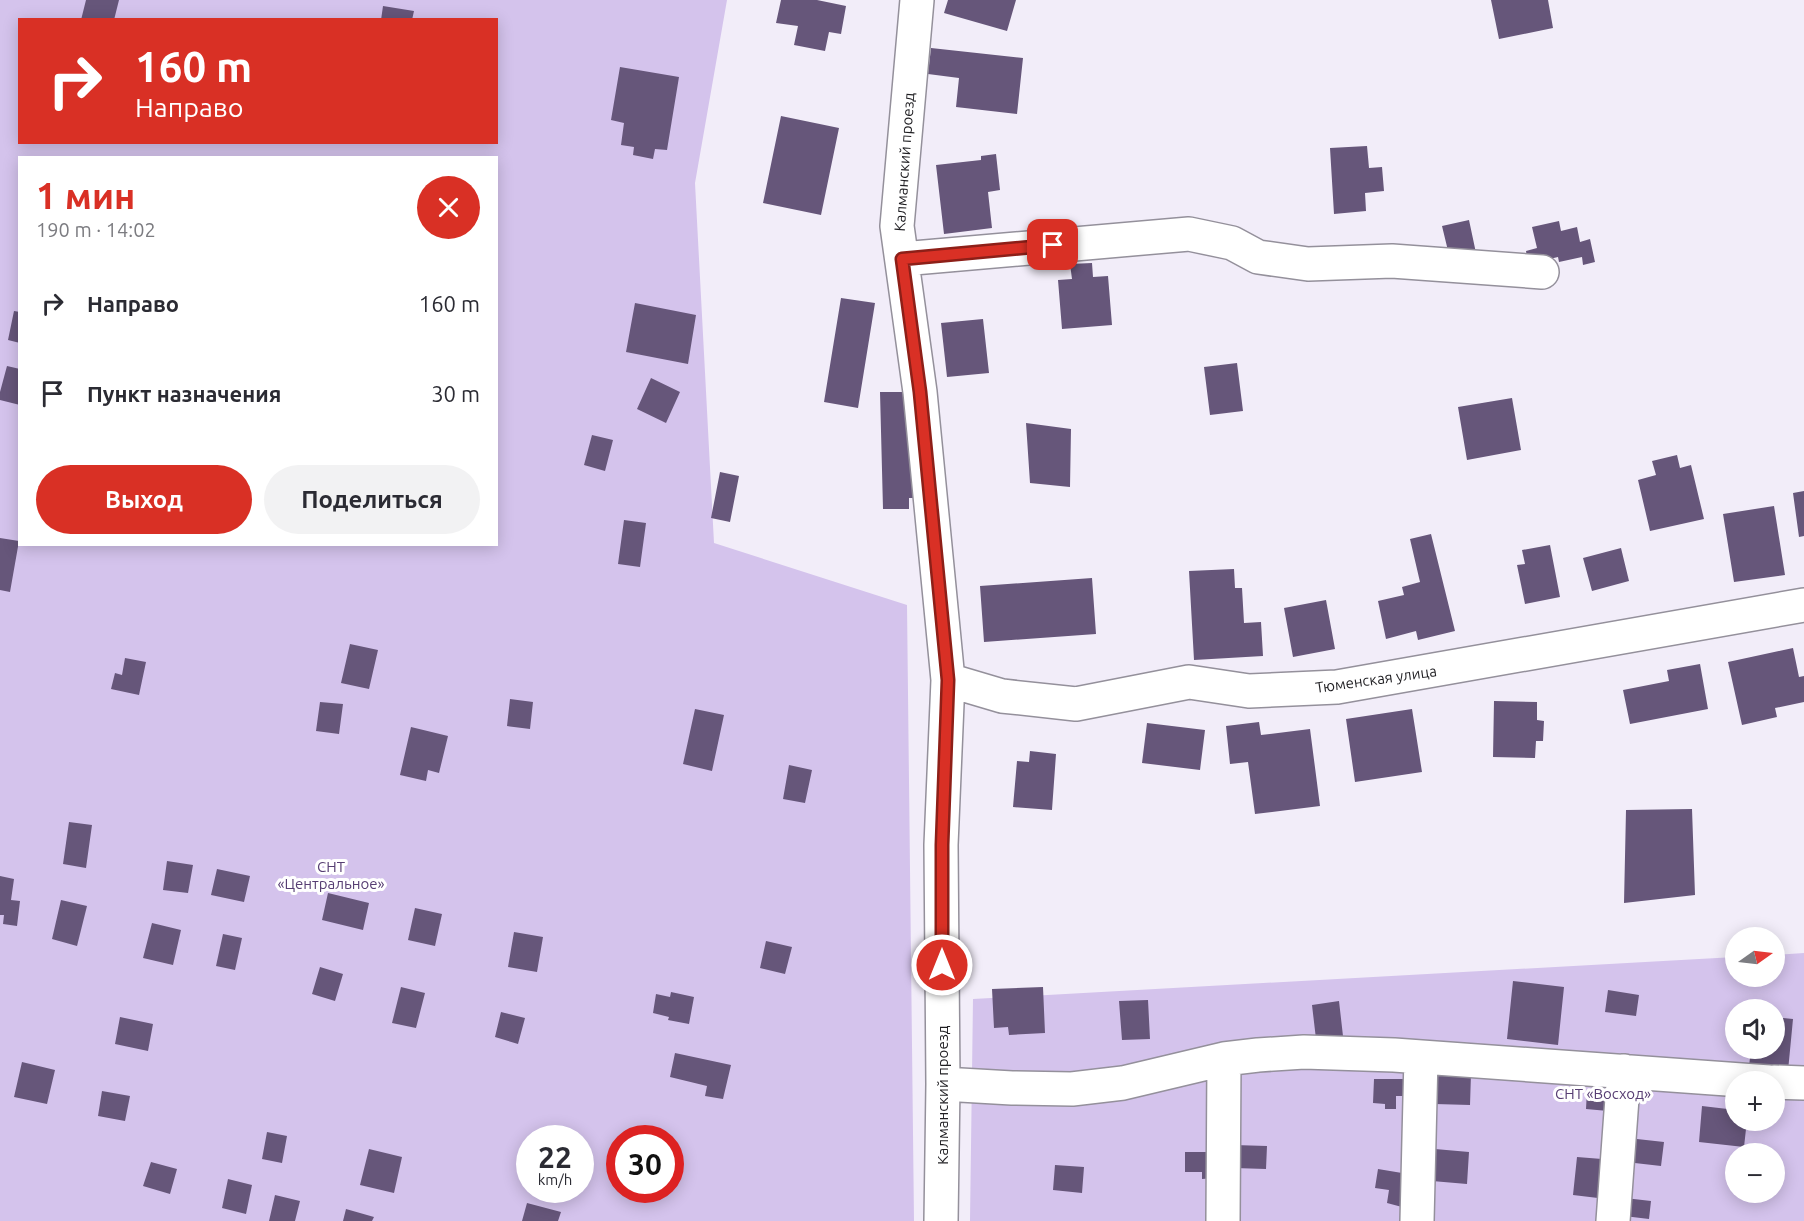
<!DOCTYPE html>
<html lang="ru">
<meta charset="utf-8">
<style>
:root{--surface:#fff;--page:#f2f2f3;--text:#2b2b33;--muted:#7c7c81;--accent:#d93025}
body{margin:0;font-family:Ubuntu,sans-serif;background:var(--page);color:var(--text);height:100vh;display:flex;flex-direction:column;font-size:22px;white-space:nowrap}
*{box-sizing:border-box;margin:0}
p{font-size:20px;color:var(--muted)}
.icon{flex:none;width:33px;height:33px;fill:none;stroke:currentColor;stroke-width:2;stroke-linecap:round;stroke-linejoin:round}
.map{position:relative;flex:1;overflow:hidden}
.side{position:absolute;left:18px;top:156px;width:480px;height:390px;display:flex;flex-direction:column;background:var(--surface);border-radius:0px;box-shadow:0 3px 15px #0003}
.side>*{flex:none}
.guide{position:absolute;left:18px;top:18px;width:480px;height:126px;border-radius:0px;box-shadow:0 3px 15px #0003;background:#d93025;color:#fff;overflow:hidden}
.needle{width:39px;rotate:76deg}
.fabs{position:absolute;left:1725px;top:927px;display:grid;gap:12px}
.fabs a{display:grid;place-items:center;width:60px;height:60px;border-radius:50%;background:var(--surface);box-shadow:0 3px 15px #0003;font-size:30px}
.speed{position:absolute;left:516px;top:1125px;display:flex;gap:12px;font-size:30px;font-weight:700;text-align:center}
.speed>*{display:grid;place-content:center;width:78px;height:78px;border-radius:50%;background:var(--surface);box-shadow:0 3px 15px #0003;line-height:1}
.speed small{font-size:15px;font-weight:400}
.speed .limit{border:9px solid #d22;background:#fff;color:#111}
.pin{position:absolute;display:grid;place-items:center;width:51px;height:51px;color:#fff;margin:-26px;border-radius:12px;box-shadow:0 3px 9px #0006}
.me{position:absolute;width:66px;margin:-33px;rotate:0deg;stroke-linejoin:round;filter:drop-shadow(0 0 4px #0008)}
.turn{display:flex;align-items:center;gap:21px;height:126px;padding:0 18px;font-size:27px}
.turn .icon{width:78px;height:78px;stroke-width:2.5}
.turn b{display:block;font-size:42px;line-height:51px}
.round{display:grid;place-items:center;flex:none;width:63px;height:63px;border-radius:32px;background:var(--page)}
.head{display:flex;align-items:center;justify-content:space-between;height:102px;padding:0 18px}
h1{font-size:36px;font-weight:700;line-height:45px;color:var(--accent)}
.button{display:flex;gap:12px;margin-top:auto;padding:12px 18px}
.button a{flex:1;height:69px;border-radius:36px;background:var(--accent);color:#fff;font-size:24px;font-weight:700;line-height:69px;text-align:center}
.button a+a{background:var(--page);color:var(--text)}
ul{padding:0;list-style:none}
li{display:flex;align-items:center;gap:18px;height:90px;padding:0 18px}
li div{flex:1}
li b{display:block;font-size:22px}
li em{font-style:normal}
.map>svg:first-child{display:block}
.green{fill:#d4c3ec;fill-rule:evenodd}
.building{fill:#66567a}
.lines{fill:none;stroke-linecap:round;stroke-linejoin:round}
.minor-casing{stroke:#94909b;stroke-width:36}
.minor{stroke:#fff;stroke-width:33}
.route-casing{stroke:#8d1f18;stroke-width:15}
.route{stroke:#d93025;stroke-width:10}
.labels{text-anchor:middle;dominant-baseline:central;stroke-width:6;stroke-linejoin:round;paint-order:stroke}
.street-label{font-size:15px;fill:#1f1e22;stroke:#fff}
.park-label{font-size:15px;fill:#573e73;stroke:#fff}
</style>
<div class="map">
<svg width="1804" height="1221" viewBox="0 0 1804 1221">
<rect width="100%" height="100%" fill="#f2edf9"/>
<!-- green -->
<path class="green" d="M0,0H727L695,183L714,543L907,605L914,1221H0ZM20,20H496V142H20ZM20,158H496V544H20ZM530,1138H580V1190H530ZM620,1138H670V1190H620Z
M1804,953V1221H970L973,999L1735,957L1736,976H1774L1775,955ZM1736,1010H1774V1048H1736ZM1736,1082H1774V1120H1736ZM1736,1154H1774V1192H1736Z"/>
<!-- building -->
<path class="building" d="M86,0H119L114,20H81Z
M781,0H817L846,6L841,34L829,32L825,51L794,45L798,26L776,23Z
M948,0H1016L1007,31L944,13Z
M1491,0H1548L1553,28L1499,39Z
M383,6L414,11L412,20H381Z
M931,48L1023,58L1017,114L956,107L959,78L928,74Z
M620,67L679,77L667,150L655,149L653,159L633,155L634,147L621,145L624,123L611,120Z
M781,116L839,128L821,215L763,203Z
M1367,146L1369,168L1382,167L1384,191L1365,193L1366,211L1334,214L1330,148Z
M996,154L1000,190L988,192L992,228L944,234L936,165L981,160V156Z
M1469,220L1476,253L1450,259L1442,226Z
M1559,221L1561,231L1577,227L1580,242L1590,239L1595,262L1583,265L1582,257L1559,262L1558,257L1528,264L1526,251L1537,248L1532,227Z
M1092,263L1093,277L1108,276L1112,325L1062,329L1058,280L1072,279L1070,264Z
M841,298L875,303L858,408L824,402Z
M635,303L696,315L688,364L626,352Z
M14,311L20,312V343L8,340Z
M983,319L989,373L947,377L941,323Z
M1237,363L1243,411L1210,415L1204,367Z
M7,366L20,369V405L0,400V392Z
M651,378L680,392L666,423L637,409Z
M880,392H911L921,498H909V509H883Z
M1512,398L1521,450L1467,460L1458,407Z
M1026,423L1071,429L1070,487L1030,483Z
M592,435L613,440L605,471L584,465Z
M1677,455L1680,468L1691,465L1704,519L1650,531L1638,480L1656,475L1652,461Z
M720,472L739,476L730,522L711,518Z
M1804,491V536L1799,537L1793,493Z
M1774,506L1785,575L1734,582L1723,514Z
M624,520L646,523L640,567L618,564Z
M1431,534L1455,631L1418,640L1416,631L1386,639L1378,601L1404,595L1402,587L1420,582L1410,539Z
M0,538L19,541L10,592L0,590Z
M1550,545L1560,597L1525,604L1517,565L1525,564L1522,550Z
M1621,548L1629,581L1592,591L1583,558Z
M1234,569L1235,588H1242L1244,623L1261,622L1263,656L1194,660L1189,571Z
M1092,578L1096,634L984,642L980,586Z
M1326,600L1335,649L1293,657L1284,608Z
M350,644L378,650L369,689L341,683Z
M1793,648L1799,677L1804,676V702L1775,708L1777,717L1742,725L1728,662Z
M125,658L146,662L139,695L111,689L115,673L122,675Z
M1700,664L1708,709L1630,724L1623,690L1669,681L1667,670Z
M510,699L533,702L530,729L507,726Z
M1494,701L1537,702V720L1544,721L1543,741H1536L1535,758L1493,757Z
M320,702L343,704L339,734L316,731Z
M695,709L724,715L712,771L683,764Z
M1412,709L1422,772L1355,782L1346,719Z
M1259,722L1261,735L1310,729L1320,806L1255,814L1248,762L1230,764L1226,726Z
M1147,723L1205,730L1200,770L1142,763Z
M411,727L448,736L439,773L428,770L426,781L400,775Z
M1030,751L1056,754L1052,810L1013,807L1017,761L1029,762Z
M789,765L812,770L805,803L783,799Z
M1692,809L1695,895L1624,903L1626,810Z
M69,822L92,825L86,868L63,864Z
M167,861L193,865L188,893L163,890Z
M217,869L250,876L244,902L211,895Z
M0,876L14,879L11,900L20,901L17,926L3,924L4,915H0Z
M328,893L369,903L363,930L322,920Z
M61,900L87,906L77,946L52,939Z
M415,908L442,914L435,946L408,940Z
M152,923L181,930L173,965L143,958Z
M514,932L543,937L537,972L508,967Z
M223,934L242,938L235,970L216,966Z
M766,941L792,947L785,974L760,968Z
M320,967L343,974L335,1001L312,994Z
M1513,981L1564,987L1558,1045L1507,1039Z
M401,987L425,993L416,1028L392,1023Z
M1043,987L1045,1033L1009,1035L1008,1027L994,1028L992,989Z
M1608,990L1639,995L1636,1016L1605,1012Z
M671,992L694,997L689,1024L668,1020L669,1017L653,1013L656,994L670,997Z
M1148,1000L1150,1039L1122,1040L1119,1001Z
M1339,1001L1343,1036L1316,1039L1312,1005Z
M501,1012L525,1018L518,1044L495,1037Z
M120,1017L153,1024L148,1051L115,1044Z
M1774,1017L1793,1019L1788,1071L1749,1067L1751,1048H1774Z
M675,1053L731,1065L723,1099L705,1096L707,1086L670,1077Z
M22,1062L55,1070L47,1104L14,1097Z
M1436,1074H1471L1470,1105L1435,1104Z
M1374,1079H1404V1096H1396V1109H1385V1104L1373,1103Z
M1587,1090L1609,1091L1608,1111L1586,1109Z
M102,1091L130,1096L125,1121L98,1116Z
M1702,1106L1736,1110V1120H1747L1744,1147L1699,1142Z
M267,1132L287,1136L282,1163L262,1159Z
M1628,1138L1664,1142L1661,1166L1626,1162Z
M1234,1145L1267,1146L1266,1169L1234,1168Z
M369,1149L402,1157L394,1193L360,1185Z
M1435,1149L1469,1152L1467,1184L1432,1181Z
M1185,1152H1215V1178L1202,1179V1172H1185Z
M1577,1157L1602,1159L1598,1198L1573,1195Z
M151,1162L177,1169L170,1194L143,1186Z
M1055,1165L1084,1167L1082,1193L1053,1190Z
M1378,1169L1408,1174L1402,1207L1387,1203L1389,1190L1375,1188Z
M228,1179L252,1185L246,1214L222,1208Z
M275,1195L300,1201L295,1221H269Z
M1625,1198L1651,1201L1649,1219L1624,1216Z
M527,1203L561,1212L558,1221H522Z
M346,1209L374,1217L372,1221H343Z"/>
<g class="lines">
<defs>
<path id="minor" d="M917,0L897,226L920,392L948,680L941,845L943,1084L941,1221
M902,259L1189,234L1232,243L1258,257L1308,264L1392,261L1542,272
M948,680L1002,696L1076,704L1189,682L1249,691L1337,687L1804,605
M1774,1082L1804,1083
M943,1084L1012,1088L1072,1089L1123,1083L1224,1059L1258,1055L1304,1052L1394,1055L1769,1082
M1223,1221L1224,1059
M1417,1221L1421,1057
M1613,1221L1624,1071"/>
</defs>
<!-- minor casing -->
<use href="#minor" class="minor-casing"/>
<!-- minor -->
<use href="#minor" class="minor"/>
</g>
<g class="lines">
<defs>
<path id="route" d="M942,965V845L948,680L920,392L902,259L1053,245"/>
</defs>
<!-- route casing -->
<use href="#route" class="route-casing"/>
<!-- route -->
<use href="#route" class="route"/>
</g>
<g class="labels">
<!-- street labels -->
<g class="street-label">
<text transform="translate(904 162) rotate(-86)">Калманский проезд</text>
<text transform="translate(1376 679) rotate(-8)">Тюменская улица</text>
<text transform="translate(942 1095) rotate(-90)">Калманский проезд</text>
</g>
<!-- park labels -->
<g class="park-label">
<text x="331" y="866">СНТ<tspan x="331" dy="17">«Центральное»</tspan></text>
<text x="1603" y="1093">СНТ «Восход»</text>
</g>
</g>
</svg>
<div class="fabs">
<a><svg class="needle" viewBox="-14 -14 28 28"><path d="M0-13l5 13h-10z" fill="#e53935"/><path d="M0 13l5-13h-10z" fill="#7c7c81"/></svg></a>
<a><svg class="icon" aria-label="sound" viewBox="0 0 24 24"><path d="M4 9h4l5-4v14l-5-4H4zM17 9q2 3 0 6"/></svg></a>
<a>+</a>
<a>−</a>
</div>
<div class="speed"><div>22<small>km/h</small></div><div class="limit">30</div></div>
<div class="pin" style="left:1053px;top:245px;background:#d93025"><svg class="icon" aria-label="arrive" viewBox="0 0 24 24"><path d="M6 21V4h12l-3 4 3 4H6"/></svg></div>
<svg class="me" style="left:942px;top:965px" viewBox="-20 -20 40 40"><circle r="17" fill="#d93025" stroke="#fff" stroke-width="3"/><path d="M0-11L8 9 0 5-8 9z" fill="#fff"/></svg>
<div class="guide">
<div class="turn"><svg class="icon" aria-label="right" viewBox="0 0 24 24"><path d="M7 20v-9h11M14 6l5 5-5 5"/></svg><div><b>160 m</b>Направо</div></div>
</div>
<section class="side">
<div class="head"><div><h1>1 мин</h1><p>190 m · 14:02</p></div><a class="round" style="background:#d93025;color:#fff"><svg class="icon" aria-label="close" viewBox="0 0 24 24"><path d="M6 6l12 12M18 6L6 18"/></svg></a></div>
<ul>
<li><svg class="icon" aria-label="right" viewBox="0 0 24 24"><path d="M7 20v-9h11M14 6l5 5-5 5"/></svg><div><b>Направо</b></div><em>160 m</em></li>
<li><svg class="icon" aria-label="arrive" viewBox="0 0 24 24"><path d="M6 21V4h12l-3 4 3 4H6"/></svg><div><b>Пункт назначения</b></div><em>30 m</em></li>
</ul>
<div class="button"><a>Выход</a><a>Поделиться</a></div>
</section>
</div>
